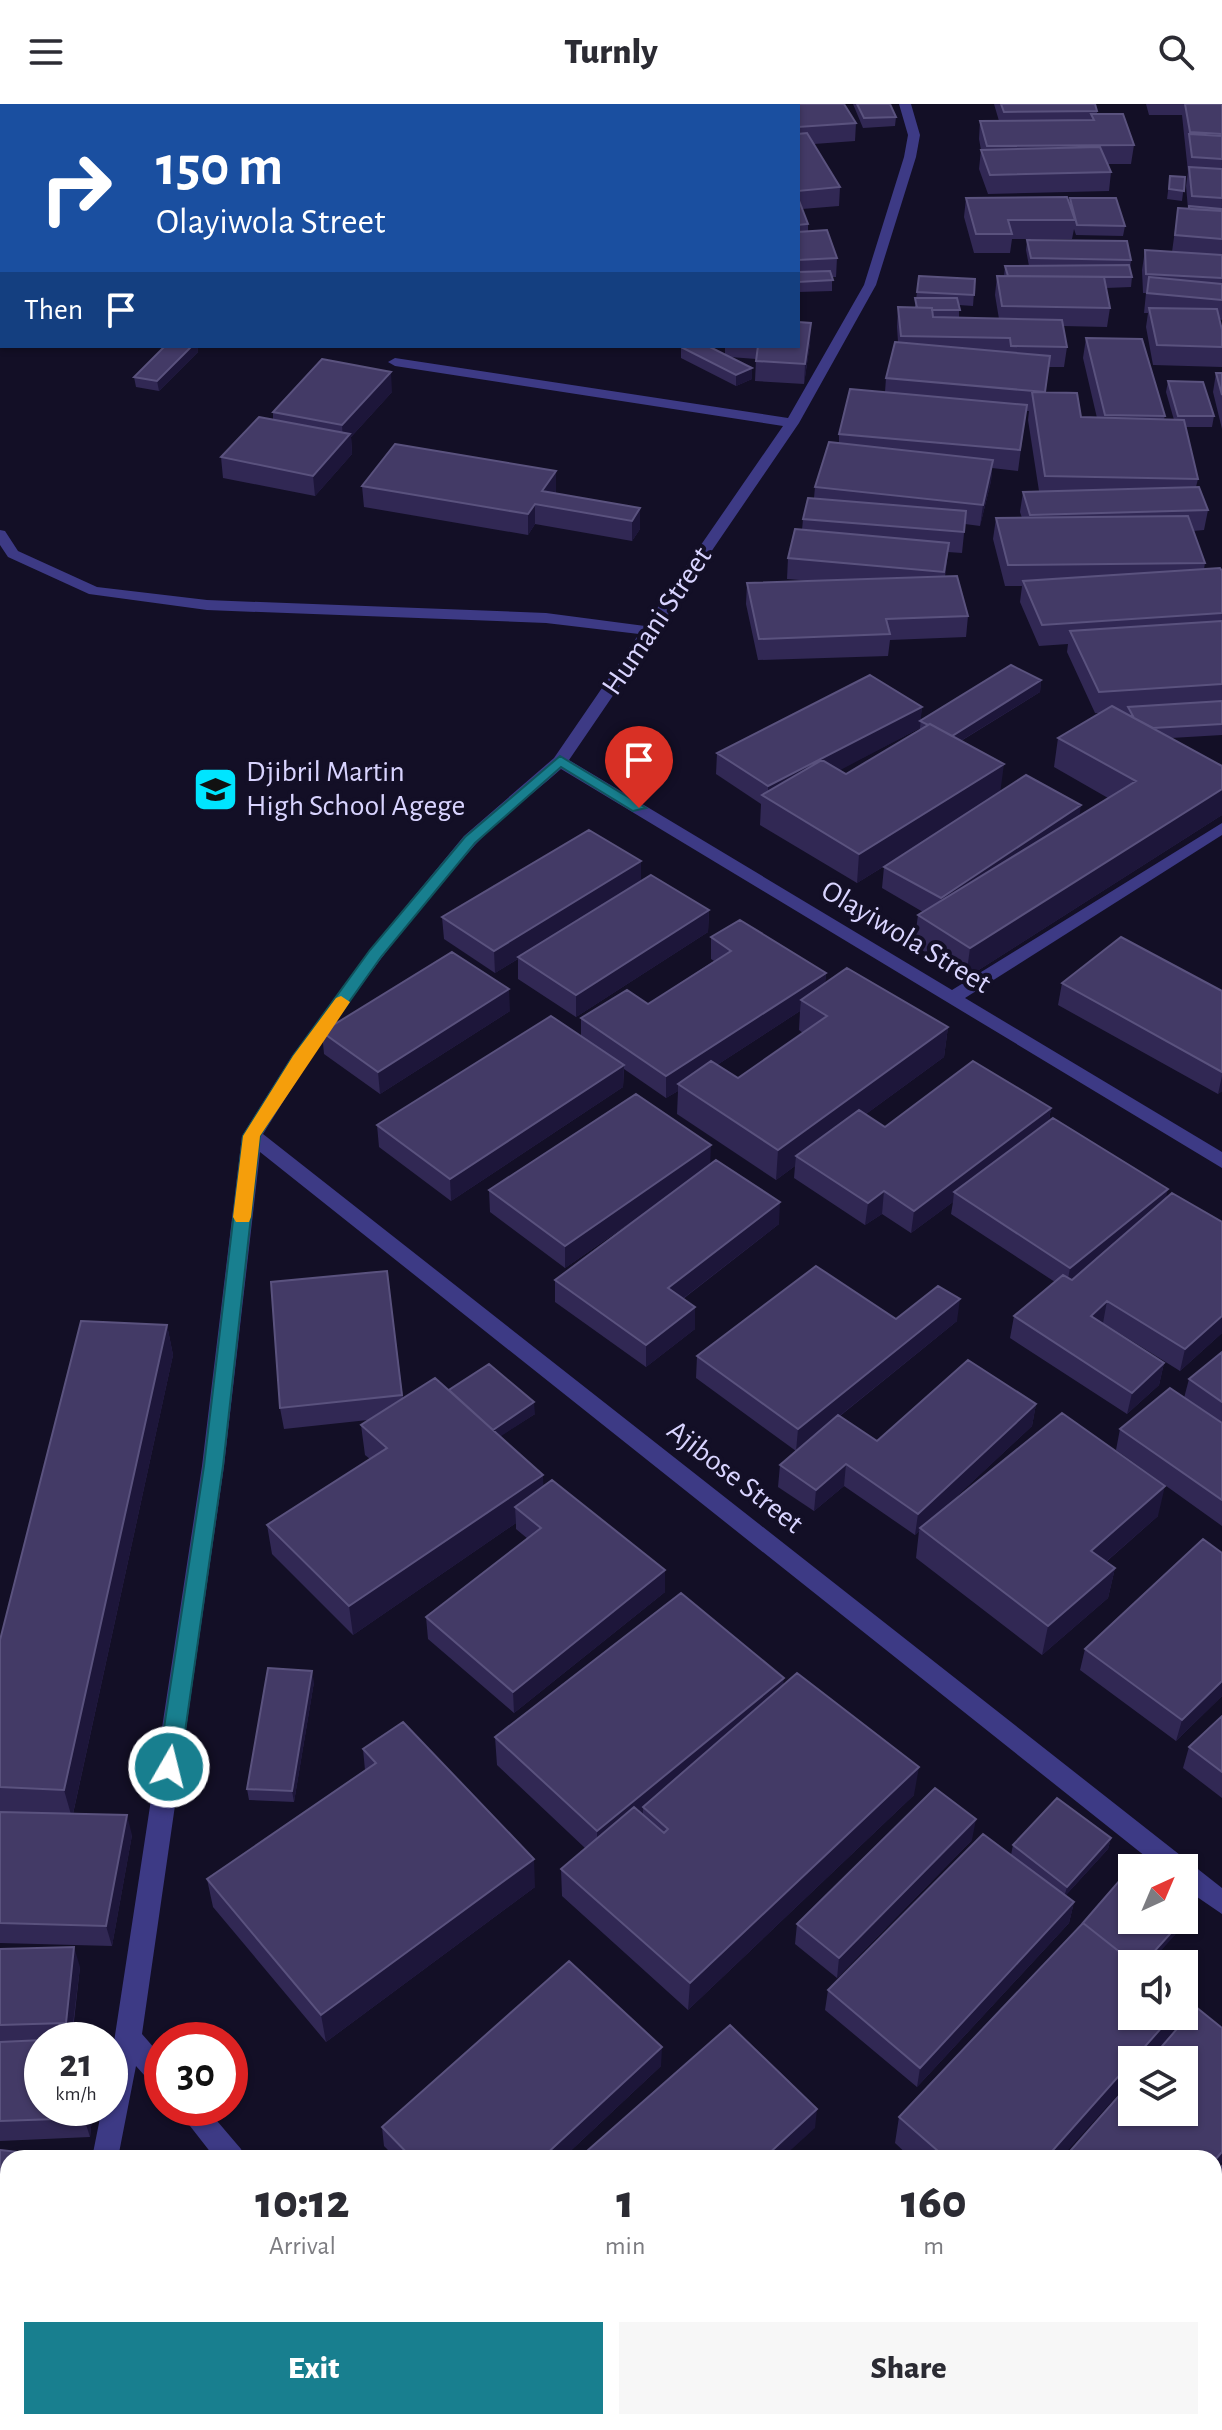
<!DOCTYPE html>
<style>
:root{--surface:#fff;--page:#f7f7f7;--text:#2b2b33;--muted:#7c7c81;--accent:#187f8f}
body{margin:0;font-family:"Alegreya Sans",sans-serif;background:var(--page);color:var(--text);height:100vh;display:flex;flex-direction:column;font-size:30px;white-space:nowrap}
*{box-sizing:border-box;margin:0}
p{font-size:26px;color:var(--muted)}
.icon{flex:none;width:44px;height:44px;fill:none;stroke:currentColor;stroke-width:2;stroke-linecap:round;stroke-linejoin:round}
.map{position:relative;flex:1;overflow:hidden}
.sheet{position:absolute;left:0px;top:2046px;width:1222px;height:280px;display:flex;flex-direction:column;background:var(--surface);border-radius:24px 24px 0 0;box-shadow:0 2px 6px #0004}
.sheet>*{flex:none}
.top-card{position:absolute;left:0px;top:0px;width:800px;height:244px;box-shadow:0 2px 6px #0004;background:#1a4fa0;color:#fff;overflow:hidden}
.needle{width:52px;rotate:44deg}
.tools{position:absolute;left:1118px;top:1750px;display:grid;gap:16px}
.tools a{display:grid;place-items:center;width:80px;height:80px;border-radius:0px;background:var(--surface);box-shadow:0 2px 6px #0004;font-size:40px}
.speed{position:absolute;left:24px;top:1918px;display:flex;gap:16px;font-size:40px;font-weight:700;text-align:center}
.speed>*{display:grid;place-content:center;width:104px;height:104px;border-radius:50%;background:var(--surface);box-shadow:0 2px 6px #0004;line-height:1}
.speed small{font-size:20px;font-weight:400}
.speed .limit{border:12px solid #d22;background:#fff;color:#111}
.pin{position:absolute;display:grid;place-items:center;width:68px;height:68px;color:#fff;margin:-82px -34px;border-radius:50% 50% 50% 0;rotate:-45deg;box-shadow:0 0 8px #0007}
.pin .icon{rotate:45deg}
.me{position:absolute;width:88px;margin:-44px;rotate:8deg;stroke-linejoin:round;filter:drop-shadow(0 0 6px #0008)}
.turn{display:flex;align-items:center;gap:28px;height:168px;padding:0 24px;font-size:36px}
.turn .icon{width:104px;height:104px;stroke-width:2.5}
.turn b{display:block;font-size:56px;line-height:68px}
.then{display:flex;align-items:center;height:76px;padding:0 24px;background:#0003;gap:16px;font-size:30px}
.eta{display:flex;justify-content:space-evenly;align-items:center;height:136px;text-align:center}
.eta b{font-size:48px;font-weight:800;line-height:56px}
.button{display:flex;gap:16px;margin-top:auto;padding:16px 24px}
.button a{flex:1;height:92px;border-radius:0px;background:var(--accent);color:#fff;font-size:32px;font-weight:800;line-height:92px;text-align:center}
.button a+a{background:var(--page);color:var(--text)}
header{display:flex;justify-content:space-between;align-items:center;height:104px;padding:0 24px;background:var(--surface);font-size:36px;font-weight:800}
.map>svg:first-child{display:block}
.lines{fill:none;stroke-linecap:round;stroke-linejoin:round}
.minor{fill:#3d3a85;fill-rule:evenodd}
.wall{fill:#312854;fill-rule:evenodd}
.shaded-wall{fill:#1d163a}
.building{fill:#433a66;stroke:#5a527e;stroke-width:2}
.route{fill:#187f8f;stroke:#10535d;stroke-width:2}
.slow{fill:#f59e0b}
.labels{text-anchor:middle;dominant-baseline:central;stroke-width:8;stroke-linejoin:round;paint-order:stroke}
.street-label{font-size:30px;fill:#d9d4ff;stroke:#130f26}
.poi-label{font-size:30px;fill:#d9d4ff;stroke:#130f26;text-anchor:start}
</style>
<header><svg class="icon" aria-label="menu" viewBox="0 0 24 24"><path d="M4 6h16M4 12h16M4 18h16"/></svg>Turnly<svg class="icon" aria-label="search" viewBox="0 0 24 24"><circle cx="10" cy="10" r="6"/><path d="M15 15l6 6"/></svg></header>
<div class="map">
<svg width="1222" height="2326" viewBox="0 0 1222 2326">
<rect width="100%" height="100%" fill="#130f26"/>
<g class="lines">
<!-- minor -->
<path class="minor" d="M899,0H911L920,31L916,53L876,181L799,319L569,656L952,886L1222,719V731L965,894L1222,1048V1064L561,665C533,690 500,713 475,741C394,829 325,929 263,1030L1222,1784V1810L1184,1784V1764H1160L260,1048L224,1362L142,1930L162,1953V1984L153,1981L136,1962L118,2054H92L102,2004H110V1964L202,1362L242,1032L292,952L370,846L464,732L554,654L639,530L546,519L207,506L89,490L8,453L0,441V426L5,427L18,447L97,483L207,496L546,509L645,522L783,322L395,262L388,258L395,254L788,314L864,181L904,53L908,31Z
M176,2004H206L241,2045L245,2054H215Z
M39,2318H67L65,2326H37Z
M464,2318H496L499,2326H467Z"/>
</g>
<!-- wall -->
<path class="wall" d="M725,0H844L856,19L855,37L814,40L840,83L839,102L802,105L808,120V127L837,154L836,173H832V187L798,188V2H726Z
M853,0H890L896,13L895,22L863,24Z
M994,0H1095L1097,7V10L1134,41L1131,60H1108L1111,68L1109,87L988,90L979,65L981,46L979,35L980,17H999Z
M1146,0H1222V216L1219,215L1222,226V263L1153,261L1146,223L1148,209H1144L1146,189H1143L1142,166L1145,146L1172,148L1178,104L1188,105L1186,82L1188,68L1182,11H1149Z
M1170,72L1185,73L1182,97L1167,95Z
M966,94L1069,99L1070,94L1125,122L1123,132L1076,131L1074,125L1072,135H1012L1010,149H974L964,113Z
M1027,136L1131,156L1130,165L1132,173L1131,183L1106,184L1110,204L1107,223L1063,222L1067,243L1064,263H1049L1045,289L1081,313L1097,314L1083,254L1086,234L1165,312L1164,315L1174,316L1166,288L1168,277L1214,312L1212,323H1185L1198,375L1196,383L1208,406L1204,426L1193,427L1205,459L1204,465L1222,467V631L1171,634L1222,662V711L966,874L914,841L918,811L923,808L882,784L884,763L912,745L857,779L760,721L761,700L716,670L717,649L922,603L920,617L1041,576L1040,588L961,637L1001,687L1080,712L1108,694L1054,663L1058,634L1101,609H1095L1067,548L1068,540L1039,542L1020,498L1022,482H1005L993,435L996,414H1022L1020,408L1023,388L1039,387L1028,316L1029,307H1026L1018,367L992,364L991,377L980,422L965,420L962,449L948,448L945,473L968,512L966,533L890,536L888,552L758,556L746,500L747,479L812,477L787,475L788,454L802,426L803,415L814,394L815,383L839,339V330L885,288L886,274L898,238L897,223L898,203L915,204L919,172L975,175L973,202L959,201V214L999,215L995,191L997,172H1004L1005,162H1029L1026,146ZM920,624L919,626L846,670L839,666Z
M810,239L804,280L755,277L756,255L730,253L752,275L736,282L681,254V243L725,250V242H798Z
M165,242H197L198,248L159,287L136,283L134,273Z
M1216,269H1222V325L1213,288Z
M392,288L351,333L352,350L315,392L223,374L221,353L273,315V308Z
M362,382L556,387L555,390L640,404V425L632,437L535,420L528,431L364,403Z
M641,757V777L709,806L708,828L576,913L518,875V855L495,869L444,835L442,813Z
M711,833L826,869L825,879L948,923L944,953L866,1010L885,1023L1051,1004L1049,1016L1166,1095L1222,1118V1229L1180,1267L1103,1219L1164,1259L1159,1281L1127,1310L1010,1234L1014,1212L1055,1178L951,1110L953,1098L911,1129L882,1110L865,1121L794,1074L795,1062L776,1076L677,1010L678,987L666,994L624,965L623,983L451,1097L379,1043L377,1021L581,932V914L648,900L714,857L711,855ZM800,907L799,926L803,929L738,974L717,961Z
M1062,879L1222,887V987L1218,990L1058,901Z
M510,907L380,990L324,950L322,928Z
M710,1060L779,1120L683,1195L695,1225L646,1263L555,1198V1176L653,1103L565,1164L490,1108L489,1086Z
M387,1167L403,1294L449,1286L535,1310L500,1332L543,1371V1382L665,1488L514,1609L428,1535L426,1513L528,1435L516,1425V1419L353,1531L272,1450L267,1421L370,1355L365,1351L361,1321L368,1316L284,1325L280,1304Z
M896,1215L957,1217L840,1312L877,1337L1036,1300L1032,1322L941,1407L1158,1412L1106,1458L1115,1464L1108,1494L1042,1551L916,1454L919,1427L915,1431L844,1382L814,1407L778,1383L780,1361L796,1347L696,1274L697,1252Z
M167,1221L173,1251L73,1710L132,1731L112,1842L0,1839V1536Z
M1222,1248V1422L1116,1346L1120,1325L1184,1294L1189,1275Z
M1085,1545L1222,1592L1176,1637L1080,1566Z
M314,1578L294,1698L249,1696L247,1685Z
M783,1581L914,1691L688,1906L562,1792L561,1765L585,1744L497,1661L495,1633Z
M1222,1612V1694L1183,1664L1189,1643Z
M363,1645L535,1783L326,1938L213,1803L207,1775L365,1666Z
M1111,1734L1108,1745L1065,1792L1074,1798L1069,1819L917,1983L825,1906L828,1886L1011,1751L1013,1741Z
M972,1736L837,1874L795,1840L797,1820Z
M1179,1820L1175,1831L1132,1860V1912H1180L1176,1925L1148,1956H1132L1061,2054H911L895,2039L899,2013Z
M0,1845L80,1863L72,1935L42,2004H93L90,2033L0,2037Z
M661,1962L563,2054H396L384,2042L382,2023Z
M0,2046L19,2048L21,2054H8V2306L3,2326H0Z
M684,2318H894L887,2326H689L684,2321Z
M1172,2318H1205L1198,2326H1180Z"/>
<!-- shaded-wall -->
<path class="shaded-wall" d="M731,0H825L798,2H731Z
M811,219L810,239L804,280L805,260Z
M192,242H197L198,248L159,287L157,277Z
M752,264V275L736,282V271Z
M391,268L392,288L351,333L352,350L315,392L313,372L343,338L342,321Z
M993,356L991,377L980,422L983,401Z
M556,367V387L547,402L542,387Z
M535,400V420L528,431V410Z
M640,404V425L632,437V417Z
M1041,576L1040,588L949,644L950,633Z
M922,603L920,624L776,700L768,695V682Z
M1004,660L1000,690L857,779L859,750Z
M1222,685V711L966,874L970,844Z
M1081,701L1078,722L938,816L941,794Z
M641,757V779L495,869L494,847Z
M709,806L708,828L576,913V891Z
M826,869L824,891L801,896L800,907L683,983L678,980V987L666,994V972Z
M509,885L510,907L380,990L378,968Z
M948,923L944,953L803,1056L796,1052L795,1062L776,1076L778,1046Z
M624,961L623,983L451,1097L450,1075Z
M1222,972V987L1218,990Z
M1051,1004L1047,1026L954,1088L953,1098L911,1129L914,1107Z
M711,1041L710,1063L565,1164V1142Z
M1168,1085L1163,1107L1066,1186L1070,1164Z
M884,1087L882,1110L865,1121L868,1099Z
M780,1098L779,1120L668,1206V1184Z
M960,1195L957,1217L796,1347L798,1325Z
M1107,1197L1103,1219L1091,1212Z
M695,1203V1225L646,1263V1241Z
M1222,1212V1229L1180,1267L1185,1245Z
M167,1221L173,1251L72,1714L64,1686Z
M1164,1259L1159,1281L1127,1310L1132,1289Z
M534,1298L535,1310L492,1338L491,1326Z
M1036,1300L1032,1322L921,1426L920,1424L919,1427L915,1431L918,1410Z
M846,1360L844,1382L814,1407L816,1386Z
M543,1371L544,1400L515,1403L516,1419L353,1531L349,1502Z
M1165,1382L1158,1412L1085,1476L1091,1447Z
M1115,1464L1108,1494L1042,1551L1048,1522Z
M665,1466V1488L514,1609L513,1588Z
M312,1567L314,1578L294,1698L292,1687Z
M784,1574L781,1603L643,1703V1717L597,1755V1727Z
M1222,1577V1592L1176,1637L1182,1616Z
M919,1663L914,1691L688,1906L690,1879Z
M127,1711L132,1731L112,1842L106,1822Z
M976,1715L972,1736L837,1874L839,1854Z
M1111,1734L1108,1745L1064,1793L1067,1783Z
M534,1755L535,1783L326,1938L321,1911Z
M1074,1798L1069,1819L917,1983L920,1964Z
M1179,1820L1175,1831L1149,1860H1143Z
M74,1843L80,1863L71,1936L66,1919Z
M1172,1912H1180L1176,1925L1148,1956H1133Z
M662,1943L661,1962L563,2054H542Z
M1132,1957V1975L1061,2054H1046Z
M85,2004H93L90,2033L84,2014Z
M817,2005L815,2024L782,2054H764Z
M1222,2048V2058L1214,2067V2057Z
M8,2240V2306L3,2326H0V2272Z
M1222,2287V2299L1214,2308V2296Z
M264,2318H271V2326H263Z
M882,2318H894L887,2326H874Z
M1198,2318H1205L1198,2326H1194Z"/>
<!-- building -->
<path class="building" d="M681,0H721L722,2H682Z
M783,0H844L856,19L798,23V2H757Z
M857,0H890L896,13L864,14Z
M1001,0H1095L1097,7L1004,8Z
M1185,0H1222V30L1190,28Z
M1091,10H1123L1134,41L987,42L980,17L1094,16Z
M807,29L840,83L798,87V30Z
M1189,30L1222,32V55L1192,53Z
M1100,43L1111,68L990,71L981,46Z
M1189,63L1222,65V94L1192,92Z
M1170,72L1185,73L1184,87L1169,85Z
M1067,93L1075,116H1008L1012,130H976L966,94Z
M1070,94H1116L1125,122L1077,121Z
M798,95V94L808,120L798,121Z
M1189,102L1222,105V107L1189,105Z
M1178,104L1222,107V135L1175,131Z
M827,126L837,154L798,156V128Z
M1027,136L1127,137L1131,156L1031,154Z
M1145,146L1222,151V174L1146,170Z
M1129,161L1132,173L1008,172L1005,162Z
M830,167L833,176L798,178V168Z
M919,172L975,175L974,191L917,188Z
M997,172L1104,173L1110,204L1002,202Z
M1149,173L1222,180V196L1147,189Z
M915,194H957L960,206H932V204H917Z
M898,203L932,204L933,213L1062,216L1067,243L1011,242L1010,234L901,232Z
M1149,204L1217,205L1222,226V243L1157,241Z
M798,218L811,219L805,260L756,257L758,242H798Z
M1086,234L1142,235L1165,312L1105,311Z
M895,238L1050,252L1045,288L886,274Z
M165,242H192L157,277L134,273Z
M685,242H708L752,264L736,271L681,243Z
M322,255L391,268L342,321L273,308Z
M1216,269H1222V291Z
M1168,277L1203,278L1214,312H1178Z
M850,285L1027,301L1020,346L839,330Z
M1032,288L1077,289L1081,313L1184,316L1198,375L1045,372Z
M259,313L350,330L313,372L221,353Z
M829,338L993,356L983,401L815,383Z
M395,340L556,367L542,387L640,404L632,417L535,400L528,410L362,382Z
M1199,383L1208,406L1030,411L1023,388Z
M808,394L966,407L964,428L803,415Z
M1188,412L1205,459L1008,461L996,414Z
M795,425L949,439L944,468L788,454Z
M1220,464L1222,467V509L1042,521L1023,477Z
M957,472L968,512L886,515L890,530L759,535L747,479Z
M1222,517V580L1099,588L1070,527Z
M1011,561L1041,576L952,632L930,620L928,621L920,617Z
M870,571L922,603L768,682L717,649Z
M1222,597V620L1153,624L1134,614L1128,603Z
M1112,602L1222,662V685L970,844L918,811L1136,677L1058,634Z
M930,620L1004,660L859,750L762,691L822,656L846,670Z
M1026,671L1081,701L941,794L884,763Z
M589,726L641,757L494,847L442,813Z
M651,771L709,806L576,891L518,853Z
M740,816L826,869L666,972L581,914L627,886L648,900L731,847L711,833Z
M1121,833L1222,887V968L1062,879Z
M452,848L509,885L378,968L322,928Z
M847,864L948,923L778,1046L678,980L711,957L738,974L827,912L801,896Z
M551,912L624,961L450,1075L377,1021Z
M973,957L1051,1004L914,1107L884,1087L868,1099L796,1052L859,1006L885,1023Z
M636,990L711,1041L565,1142L489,1086Z
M1053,1014L1168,1085L1070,1164L954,1088Z
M716,1056L780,1098L668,1184L695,1203L646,1241L555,1176Z
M1172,1089L1222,1118V1212L1185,1245L1107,1197L1091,1212L1164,1259L1132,1289L1014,1212L1063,1171L1072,1176Z
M816,1162L896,1215L938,1182L960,1195L798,1325L697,1252Z
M387,1167L402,1291L280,1304L271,1178Z
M81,1217L167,1221L64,1686L0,1683V1536Z
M1222,1248V1298L1189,1275Z
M968,1256L1036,1300L918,1410L846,1360L816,1386L780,1361L838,1311L877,1337Z
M489,1260L534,1298L493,1326L449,1286Z
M435,1274L543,1371L349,1502L267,1421L387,1344L361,1321Z
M1170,1284L1222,1319V1396L1120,1325Z
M1062,1309L1165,1382L1091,1447L1115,1464L1048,1522L920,1424Z
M552,1376L665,1466L513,1588L426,1513L541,1424L515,1403Z
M1203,1435L1222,1449V1577L1182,1616L1085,1545Z
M681,1489L784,1574L597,1727L495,1633Z
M268,1564L312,1567L292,1687L247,1685Z
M797,1569L919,1663L690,1879L561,1765L634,1703L664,1729L668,1725L643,1703Z
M1222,1612V1668L1189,1643Z
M403,1618L534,1755L321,1911L207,1775L376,1659L363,1645Z
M935,1684L976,1715L839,1854L797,1820Z
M1057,1694L1111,1734L1067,1783L1013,1741Z
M0,1708L127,1711L106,1822L0,1819Z
M983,1730L1074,1798L920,1964L828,1886Z
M1120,1776L1132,1785V1816H1173L1179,1820L1143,1860H1135L1083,1819L1082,1820Z
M1083,1819L1135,1860H1132V1912H1172L1046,2054H946L899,2013Z
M74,1843L66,1919L0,1921V1845Z
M569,1857L662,1943L542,2054H412L382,2023Z
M1196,1903L1222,1924V2048L1214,2057V2054H1064L1132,1977V2008H1184V1956H1150Z
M730,1921L817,2005L764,2054H579Z
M91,1935V1936H52Z
M42,1936V2004H85L84,2014L0,2017V1938Z
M0,2046L19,2048L17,2054H8V2088L4,2102L8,2103V2145L0,2144Z
M1222,2062V2287L1214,2296V2071Z
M0,2151L8,2152V2240L0,2272Z
M117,2318H264L263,2326H116Z
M291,2318H346L348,2326H294Z
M699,2318H882L874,2326H706Z
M899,2318H1147L1156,2326H892Z"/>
<!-- route -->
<path class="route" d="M560,652L646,704L633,707L561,663L475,739L381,853L305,960L260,1032L223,1362L180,1663L177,1669H162L158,1663L204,1362L243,1032L293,952L370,846L465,733Z"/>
<!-- slow -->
<path class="slow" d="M341,892L350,898L260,1032L251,1113L249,1118H236L233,1113L243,1032L293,952L336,894Z"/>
<!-- icons -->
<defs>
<symbol id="school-square" viewBox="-11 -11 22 22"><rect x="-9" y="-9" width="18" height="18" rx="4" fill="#00e5ff" stroke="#130f26"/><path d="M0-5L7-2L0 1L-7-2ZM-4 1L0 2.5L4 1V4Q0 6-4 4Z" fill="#111"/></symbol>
</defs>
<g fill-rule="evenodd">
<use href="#school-square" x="190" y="660" width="51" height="51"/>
</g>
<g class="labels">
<!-- street labels -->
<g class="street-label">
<text transform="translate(657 517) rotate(-56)">Humani Street</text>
<text transform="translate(906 833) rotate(31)">Olayiwola Street</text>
<text transform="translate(735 1373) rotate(38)">Ajibose Street</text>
</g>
<!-- poi labels -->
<g class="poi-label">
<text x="246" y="668">Djibril Martin<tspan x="246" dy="34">High School Agege</tspan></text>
</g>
</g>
</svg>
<div class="tools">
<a><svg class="needle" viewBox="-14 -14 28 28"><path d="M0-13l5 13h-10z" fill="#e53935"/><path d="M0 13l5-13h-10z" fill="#7c7c81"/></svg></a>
<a><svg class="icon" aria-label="sound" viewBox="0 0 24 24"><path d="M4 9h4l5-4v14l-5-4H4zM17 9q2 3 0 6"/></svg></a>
<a><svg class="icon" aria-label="layers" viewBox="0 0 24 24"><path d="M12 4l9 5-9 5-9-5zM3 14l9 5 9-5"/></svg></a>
</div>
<div class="speed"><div>21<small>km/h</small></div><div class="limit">30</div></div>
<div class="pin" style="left:639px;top:704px;background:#d93025"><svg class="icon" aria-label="arrive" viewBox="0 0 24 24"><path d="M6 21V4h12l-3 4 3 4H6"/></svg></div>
<svg class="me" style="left:169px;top:1663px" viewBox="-20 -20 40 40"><circle r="17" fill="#187f8f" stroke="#fff" stroke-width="3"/><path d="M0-11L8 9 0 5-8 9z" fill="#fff"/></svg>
<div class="top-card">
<div class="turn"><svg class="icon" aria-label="right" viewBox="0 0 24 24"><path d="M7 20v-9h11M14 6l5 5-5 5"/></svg><div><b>150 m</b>Olayiwola Street</div></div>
<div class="then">Then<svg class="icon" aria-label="arrive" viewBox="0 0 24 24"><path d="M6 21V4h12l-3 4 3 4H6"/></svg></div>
</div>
<section class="sheet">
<div class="eta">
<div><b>10:12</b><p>Arrival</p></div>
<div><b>1</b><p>min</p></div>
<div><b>160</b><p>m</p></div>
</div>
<div class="button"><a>Exit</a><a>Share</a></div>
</section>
</div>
